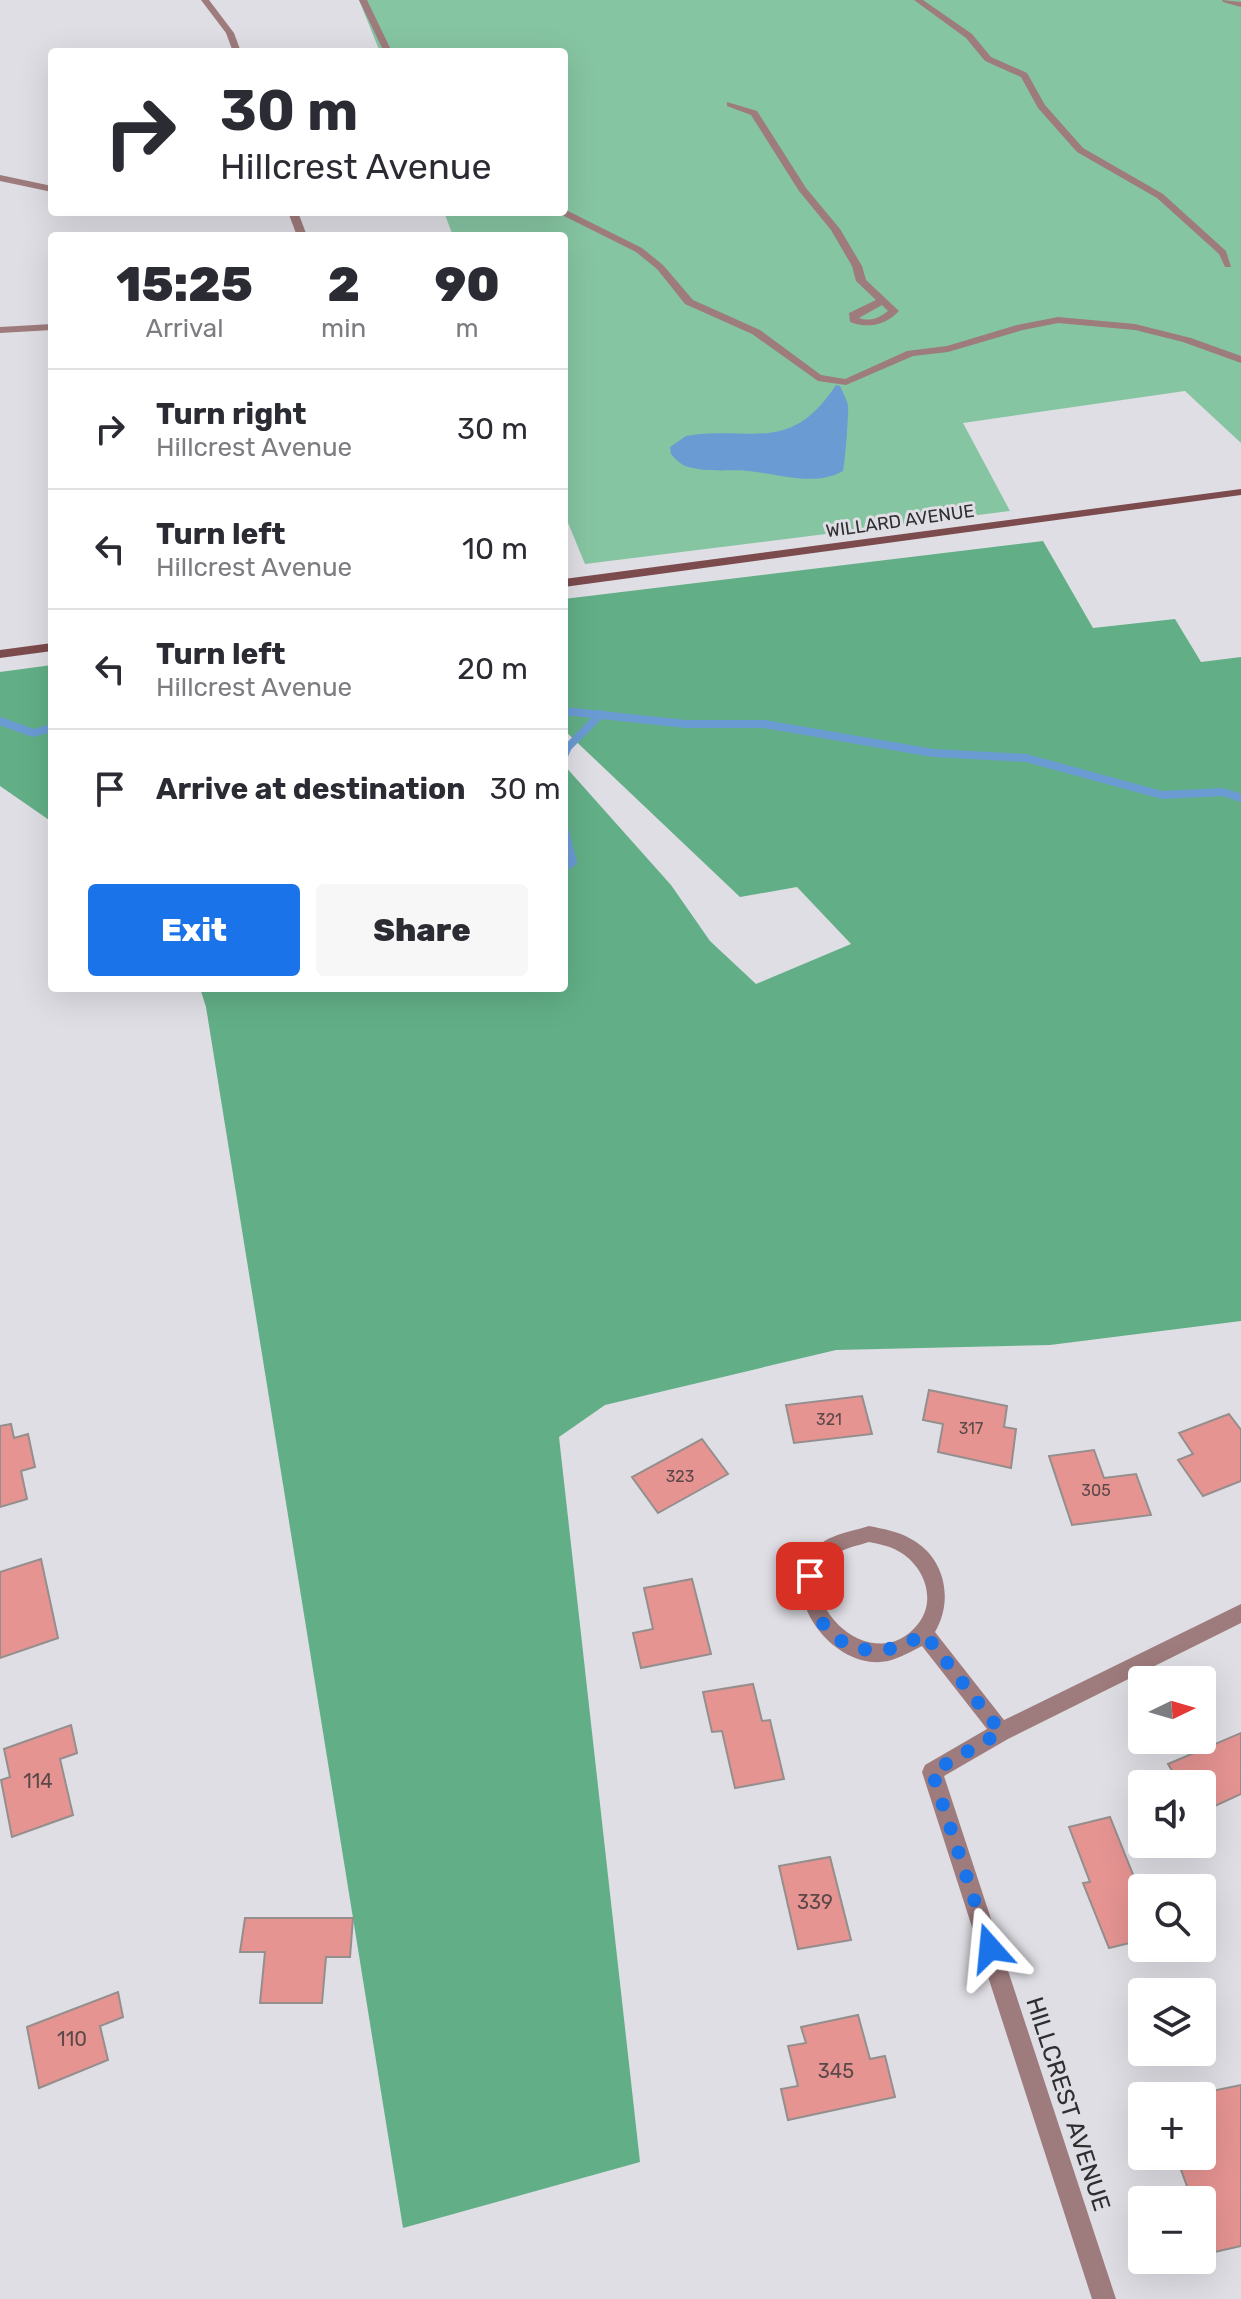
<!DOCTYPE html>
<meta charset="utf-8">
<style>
:root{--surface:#fff;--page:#f7f7f7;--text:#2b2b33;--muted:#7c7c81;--line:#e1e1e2;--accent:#1a73e8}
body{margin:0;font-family:Rubik,sans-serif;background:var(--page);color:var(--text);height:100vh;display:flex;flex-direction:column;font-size:30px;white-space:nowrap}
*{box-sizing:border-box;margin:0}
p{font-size:26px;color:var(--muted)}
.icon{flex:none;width:44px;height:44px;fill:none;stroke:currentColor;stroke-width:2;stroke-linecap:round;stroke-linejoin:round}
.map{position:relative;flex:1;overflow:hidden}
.drawer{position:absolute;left:48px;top:232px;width:520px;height:760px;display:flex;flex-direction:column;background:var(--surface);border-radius:8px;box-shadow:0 8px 32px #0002}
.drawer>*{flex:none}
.top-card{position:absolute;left:48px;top:48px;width:520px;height:168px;border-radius:8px;box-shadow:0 8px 32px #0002;background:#fff;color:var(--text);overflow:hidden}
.needle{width:52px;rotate:85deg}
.fabs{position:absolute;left:1128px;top:1666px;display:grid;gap:16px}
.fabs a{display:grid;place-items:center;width:88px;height:88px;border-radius:8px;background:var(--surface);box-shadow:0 8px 32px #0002;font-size:40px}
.pin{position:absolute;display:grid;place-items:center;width:68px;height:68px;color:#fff;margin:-34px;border-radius:16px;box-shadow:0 4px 12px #0006}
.me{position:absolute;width:88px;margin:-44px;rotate:342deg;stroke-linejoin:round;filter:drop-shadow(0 0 6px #0008)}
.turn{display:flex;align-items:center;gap:28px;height:168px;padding:0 40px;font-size:36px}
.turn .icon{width:104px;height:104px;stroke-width:2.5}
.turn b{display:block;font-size:56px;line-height:68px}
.eta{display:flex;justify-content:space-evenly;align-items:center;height:136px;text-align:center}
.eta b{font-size:48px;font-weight:800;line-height:56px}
.cta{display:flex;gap:16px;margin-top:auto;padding:16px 40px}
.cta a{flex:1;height:92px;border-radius:8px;background:var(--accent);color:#fff;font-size:32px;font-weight:800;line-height:92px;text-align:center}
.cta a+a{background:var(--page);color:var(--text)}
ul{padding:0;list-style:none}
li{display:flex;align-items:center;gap:24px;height:120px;padding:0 40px;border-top:2px solid var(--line)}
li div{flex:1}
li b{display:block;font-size:30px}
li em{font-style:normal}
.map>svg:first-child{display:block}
.green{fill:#86c5a2}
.forest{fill:#62af87}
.water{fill:#6a9bd3}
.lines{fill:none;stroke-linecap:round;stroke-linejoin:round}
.stream{stroke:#6a9bd3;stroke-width:8}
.building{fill:#e59492;stroke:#948e8d;stroke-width:2}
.service{fill:#9e7b7c;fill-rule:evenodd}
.minor{fill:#9e7b7c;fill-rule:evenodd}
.secondary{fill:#7c4b4d;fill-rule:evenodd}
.route{stroke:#1a73e8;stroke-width:14;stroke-dasharray:0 25.2}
.labels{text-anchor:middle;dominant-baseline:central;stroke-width:6;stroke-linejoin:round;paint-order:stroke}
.number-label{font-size:16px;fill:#5c4849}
.far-street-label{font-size:18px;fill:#2f2f31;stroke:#dfdee4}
.near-number-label{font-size:20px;fill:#5c4849}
.near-street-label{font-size:24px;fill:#2f2f31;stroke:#dfdee4}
</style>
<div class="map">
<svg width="1241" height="2299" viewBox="0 0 1241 2299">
<rect width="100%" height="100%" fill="#dfdee4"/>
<!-- green -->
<path class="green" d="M359,0H1241V443L1185,391L963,423L1010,511L585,564L564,513V236H453L444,212H564V52H380Z"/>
<!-- forest -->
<path class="forest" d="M1043,541L1093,628L1175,619L1201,662L1241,657V1321L1050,1345L836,1350L605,1405L559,1437L640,2162L403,2228L206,1007L200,988H564V765L671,885L710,941L756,984L851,944L797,887L740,897L564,730V599Z
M52,665V822L0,786V672Z"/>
<!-- water -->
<path class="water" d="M836,385L840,386C842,391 846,398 848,405C849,411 845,464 843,471C815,487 779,474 749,471C727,469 707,473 685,466C679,463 675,459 671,454L670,447L686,436C752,425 789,456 836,385Z"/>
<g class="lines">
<!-- stream -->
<path class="stream" d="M564,711L686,724H764L933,753L1026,758L1162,795L1223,792L1241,798
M0,721L33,733L52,728
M564,756L568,747L601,714
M564,827L573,862L564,868"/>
</g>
<!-- building -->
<path class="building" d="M929,1390L1007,1406L1004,1427L1016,1429L1011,1468L938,1452L943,1424L923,1420Z
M862,1396L872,1434L794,1443L786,1405Z
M1229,1414L1241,1430V1481L1203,1496L1178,1460L1193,1454L1179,1433Z
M11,1424L14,1438L28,1434L35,1467L21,1471L27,1499L0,1507V1426Z
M702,1439L728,1474L658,1513L632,1477Z
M1094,1450L1104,1478L1136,1474L1151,1515L1072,1525L1049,1456Z
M41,1559L58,1638L0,1658V1572Z
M692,1579L711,1654L641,1668L633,1633L653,1629L644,1588Z
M753,1684L762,1721L770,1720L784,1779L735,1788L722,1731L712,1732L703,1692Z
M71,1725L77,1753L60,1759L73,1815L12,1837L1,1780L10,1777L4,1749Z
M1241,1733V1794L1202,1812V1784H1180L1168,1764Z
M1110,1817L1142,1897V1940L1109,1948L1083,1883L1090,1882L1069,1827Z
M830,1857L851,1940L798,1949L779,1866Z
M245,1918H353L350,1957H326L322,2003H260L265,1952H240Z
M118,1992L123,2017L100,2026L108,2060L39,2088L27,2027Z
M858,2015L870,2059L885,2056L895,2097L788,2120L781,2089L798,2086L788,2046L806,2043L801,2027Z
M1241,2085V2246L1210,2253L1202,2230V2200H1192L1176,2156H1202V2093Z"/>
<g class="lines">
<!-- service -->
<path class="service" d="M359,0H367L392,52H384Z
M914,0H923L972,34L991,57L1027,73L1045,105L1083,148L1163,194L1226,251L1231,267H1225L1219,254L1157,198L1077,152L1038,108L1021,77L985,61L966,38Z
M1222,0L1241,2V7L1223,2Z
M727,102L757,111L806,188L840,229L862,266L866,280L899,311C886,325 868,329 850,322L849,313L876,300L856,281L852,266L831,230L799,191L751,115L727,106ZM882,305L888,311C879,318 870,322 859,318Z
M564,209L642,248L663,265L693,300L760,330L821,375L845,379L907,351L947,346L1017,325L1058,317L1135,324L1191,338L1241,356V363L1183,342L1135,330L1058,323L1023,330L948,352L913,356L846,385L818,381L752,334L685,304L657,269L636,252L560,214L558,212H564Z"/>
<!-- minor -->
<path class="minor" d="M201,0H209L234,33L241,52H233L226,33Z
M0,175L52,186V192L0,181Z
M288,212H298L307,236H297Z
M52,324V330L0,333V327Z
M869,1526C883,1529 898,1531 911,1539C945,1557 954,1600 935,1632L1004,1720L1241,1604V1623L1008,1739L944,1776L1116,2299H1092L922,1772L925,1765L987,1729L922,1646C912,1651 900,1658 888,1661C827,1674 763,1574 828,1539C840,1533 856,1530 869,1526ZM869,1542C879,1544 890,1546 898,1551C923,1564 938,1599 918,1624C870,1685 778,1587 840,1552C848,1547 860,1545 869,1542Z"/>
<!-- secondary -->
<path class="secondary" d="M1241,489V495L564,587V579Z
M52,643V651L0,658V650Z"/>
</g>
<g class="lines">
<!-- route -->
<path class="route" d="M810,1576C808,1642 872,1672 924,1633L1001,1732L932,1772L990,1948"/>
</g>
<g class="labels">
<!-- number labels -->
<g class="number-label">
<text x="829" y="1419">321</text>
<text x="971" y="1428">317</text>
<text x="680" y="1476">323</text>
<text x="1096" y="1490">305</text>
</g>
<!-- far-street labels -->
<g class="far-street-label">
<text transform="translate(900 521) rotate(-8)">WILLARD AVENUE</text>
</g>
<!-- near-number labels -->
<g class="near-number-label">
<text x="38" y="1781">114</text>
<text x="815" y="1902">339</text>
<text x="72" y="2039">110</text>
<text x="836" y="2071">345</text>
</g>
<!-- near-street labels -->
<g class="near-street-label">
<text transform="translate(1068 2104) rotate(72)">HILLCREST AVENUE</text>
</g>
</g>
</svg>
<div class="fabs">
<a><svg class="needle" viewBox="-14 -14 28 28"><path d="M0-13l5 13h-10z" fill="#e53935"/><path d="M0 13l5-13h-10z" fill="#7c7c81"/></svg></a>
<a><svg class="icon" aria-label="sound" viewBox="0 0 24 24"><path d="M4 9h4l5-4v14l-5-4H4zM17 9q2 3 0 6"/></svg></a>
<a><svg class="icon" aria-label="search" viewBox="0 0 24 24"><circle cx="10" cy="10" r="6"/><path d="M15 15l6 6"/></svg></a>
<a><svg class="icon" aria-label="layers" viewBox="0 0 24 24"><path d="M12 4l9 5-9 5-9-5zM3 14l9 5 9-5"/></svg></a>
<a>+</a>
<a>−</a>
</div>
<div class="pin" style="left:810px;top:1576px;background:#d93025"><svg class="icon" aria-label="arrive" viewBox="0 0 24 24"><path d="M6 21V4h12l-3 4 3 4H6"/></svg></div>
<svg class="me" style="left:990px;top:1948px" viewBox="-20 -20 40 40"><path d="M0-17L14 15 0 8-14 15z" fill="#1a73e8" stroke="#fff" stroke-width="4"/></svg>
<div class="top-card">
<div class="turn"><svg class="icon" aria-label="right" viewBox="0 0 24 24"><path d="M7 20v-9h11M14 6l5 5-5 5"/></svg><div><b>30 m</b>Hillcrest Avenue</div></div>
</div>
<section class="drawer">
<div class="eta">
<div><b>15:25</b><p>Arrival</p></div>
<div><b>2</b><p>min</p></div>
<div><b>90</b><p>m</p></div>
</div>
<ul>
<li><svg class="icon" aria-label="right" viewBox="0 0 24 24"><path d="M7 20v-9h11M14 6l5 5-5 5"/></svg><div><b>Turn right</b><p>Hillcrest Avenue</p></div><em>30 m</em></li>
<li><svg class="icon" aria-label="left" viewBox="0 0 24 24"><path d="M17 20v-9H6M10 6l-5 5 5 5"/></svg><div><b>Turn left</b><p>Hillcrest Avenue</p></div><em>10 m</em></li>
<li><svg class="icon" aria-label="left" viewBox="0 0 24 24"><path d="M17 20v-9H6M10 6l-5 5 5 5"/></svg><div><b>Turn left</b><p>Hillcrest Avenue</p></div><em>20 m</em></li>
<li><svg class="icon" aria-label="arrive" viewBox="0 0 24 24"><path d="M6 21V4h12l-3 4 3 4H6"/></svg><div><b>Arrive at destination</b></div><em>30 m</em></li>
</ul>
<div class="cta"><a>Exit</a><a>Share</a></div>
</section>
</div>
